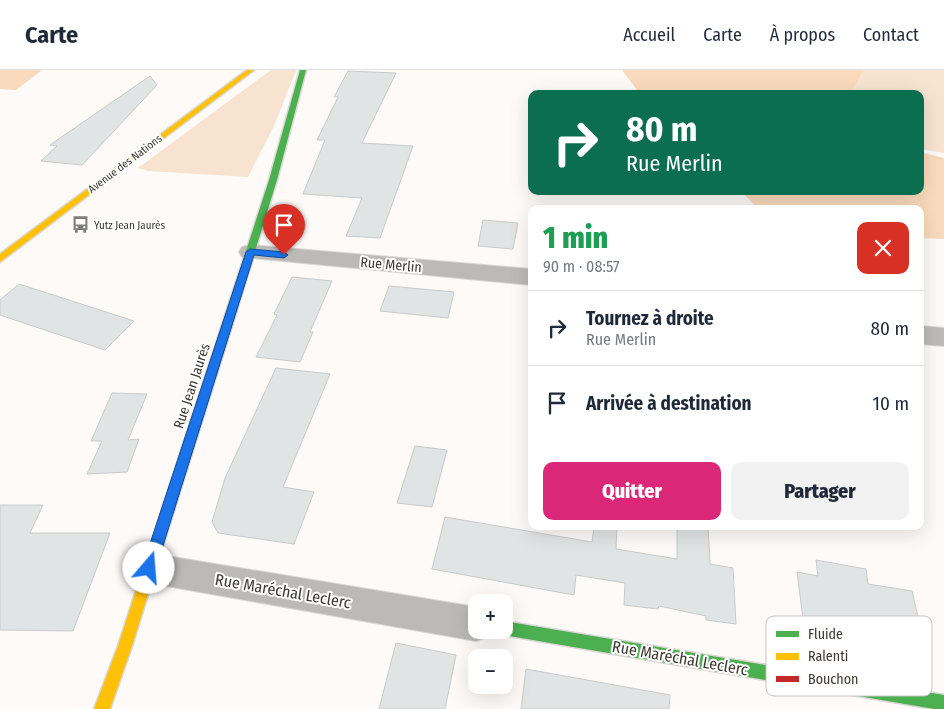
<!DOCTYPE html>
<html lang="fr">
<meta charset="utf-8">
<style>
:root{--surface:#fff;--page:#f2f2f3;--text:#1f2937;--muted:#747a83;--line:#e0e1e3;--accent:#db2777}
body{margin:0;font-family:"Fira Sans Condensed",sans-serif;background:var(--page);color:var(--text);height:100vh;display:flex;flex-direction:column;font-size:19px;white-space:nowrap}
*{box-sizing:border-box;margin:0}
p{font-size:16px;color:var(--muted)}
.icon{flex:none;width:28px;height:28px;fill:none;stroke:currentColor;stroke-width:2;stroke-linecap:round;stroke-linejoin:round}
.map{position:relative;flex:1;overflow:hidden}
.panel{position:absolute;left:528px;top:135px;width:396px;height:325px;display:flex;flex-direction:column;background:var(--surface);border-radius:10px;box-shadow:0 5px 20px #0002}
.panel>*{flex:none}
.banner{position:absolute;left:528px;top:20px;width:396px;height:105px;border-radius:10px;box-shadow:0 5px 20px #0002;background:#0b6e4f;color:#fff;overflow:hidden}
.tools{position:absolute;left:468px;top:524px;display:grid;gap:10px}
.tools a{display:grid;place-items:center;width:45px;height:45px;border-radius:10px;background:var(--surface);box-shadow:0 5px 20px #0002;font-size:25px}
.pin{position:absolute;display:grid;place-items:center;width:42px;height:42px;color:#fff;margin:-51px -21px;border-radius:50% 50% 50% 0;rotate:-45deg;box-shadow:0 0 5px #0007}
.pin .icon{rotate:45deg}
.me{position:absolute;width:55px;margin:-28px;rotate:18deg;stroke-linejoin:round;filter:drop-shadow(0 0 4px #0008)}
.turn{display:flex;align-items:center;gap:18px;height:105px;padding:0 15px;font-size:22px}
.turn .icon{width:65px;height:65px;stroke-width:2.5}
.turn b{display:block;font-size:35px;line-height:42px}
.round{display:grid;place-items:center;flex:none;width:52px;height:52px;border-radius:10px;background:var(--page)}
.overview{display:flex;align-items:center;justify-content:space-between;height:85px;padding:0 15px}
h1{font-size:30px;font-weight:800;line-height:38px;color:#1e9e55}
.action{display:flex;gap:10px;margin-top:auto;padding:10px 15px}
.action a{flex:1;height:58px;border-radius:10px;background:var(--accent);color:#fff;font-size:20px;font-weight:800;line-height:58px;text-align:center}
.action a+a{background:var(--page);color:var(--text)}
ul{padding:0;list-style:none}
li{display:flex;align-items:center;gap:15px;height:75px;padding:0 15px;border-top:1px solid var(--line)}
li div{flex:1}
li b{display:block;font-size:19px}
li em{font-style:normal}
header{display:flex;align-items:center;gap:30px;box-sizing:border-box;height:70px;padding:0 25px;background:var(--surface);border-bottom:1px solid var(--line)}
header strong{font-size:24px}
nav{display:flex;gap:28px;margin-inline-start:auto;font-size:18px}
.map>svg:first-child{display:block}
.green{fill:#f8e3d0}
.forest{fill:#fadabc}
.building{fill:#e1e4e5;stroke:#c7cbcb}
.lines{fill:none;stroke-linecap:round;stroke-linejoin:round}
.street-casing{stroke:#dad7d5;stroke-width:2}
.fast-casing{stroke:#dad7d5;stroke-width:3}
.slow-casing{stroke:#dad7d5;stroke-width:3}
.jam-casing{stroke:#dad7d5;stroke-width:3}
.street{fill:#bcbab7;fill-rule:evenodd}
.fast{fill:#4caf50;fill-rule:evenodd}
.slow{fill:#ffc107;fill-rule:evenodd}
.jam{fill:#c62828;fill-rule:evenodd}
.route{fill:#1a73e8;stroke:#114b97}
.labels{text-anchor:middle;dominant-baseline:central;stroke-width:4;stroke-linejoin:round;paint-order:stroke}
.far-street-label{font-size:11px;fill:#3f3831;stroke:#fff}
.far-poi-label{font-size:11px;fill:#3f3831;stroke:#fff;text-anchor:start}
.street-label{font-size:14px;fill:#3f3831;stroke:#fff}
.near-street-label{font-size:16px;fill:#3f3831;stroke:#fff}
.key{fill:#fff;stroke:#c5c3c1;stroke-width:1}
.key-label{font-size:14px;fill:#3f3831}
</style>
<header>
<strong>Carte</strong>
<nav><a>Accueil</a><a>Carte</a><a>À propos</a><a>Contact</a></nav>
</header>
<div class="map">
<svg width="944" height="639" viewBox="0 0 944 639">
<rect width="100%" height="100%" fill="#fdfaf8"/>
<!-- green -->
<path class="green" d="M271,0H296L274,56L248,107L148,101L138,98Z
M829,0H944V83L920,79V24H802Z"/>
<!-- forest -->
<path class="forest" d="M0,0H42L16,20L0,19Z
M622,0H863L856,14L848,24H640Z
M920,82L944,88V169L920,168V139H758L741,121H920Z"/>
<!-- building -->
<path class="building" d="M348,1L396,3L362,73L413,76L380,168L346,166L362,128L303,124L325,70H317L338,27H334Z
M150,6L157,15L82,95L41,91L57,76L50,75Z
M483,150L518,153L513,179L478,176Z
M292,207L332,211L310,262H313L300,292L256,287L277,245L274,244Z
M19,214L134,251L105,280L0,245V230Z
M389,216L454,222L448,248L380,241Z
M276,298L330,304L283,417L314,422L294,474L218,463L212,452L225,408Z
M112,323L147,324L128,370L139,369L127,402L87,404L102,371H91Z
M415,376L447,380L432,437L397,433Z
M0,435H43L30,463H110L73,561L0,560Z
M445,447L592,472L594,456H617L616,479L677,489V456H708L710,494L733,498L736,554L706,550V546L659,536L658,539L624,535L625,513L576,505L574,525L432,499Z
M816,490L866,499L868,514L912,521L927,585L894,580V576L863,570L836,565L833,569L805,564L797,502L818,506Z
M396,573L456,585L445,639H379Z
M526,599L670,625L669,639H521Z"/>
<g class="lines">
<defs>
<path id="street" d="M250,175L531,199V215L242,187L239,182L242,177Z
M920,256L944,258V276L920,274Z
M149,483L476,537V560H491L489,566L476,571L149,513L137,509L132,498L137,487Z"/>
<path id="fast" d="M300,0H306L277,110L235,246L230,250L226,248L225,246L269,110Z
M504,551L944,625V639H934L504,565L499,563L498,560H504Z"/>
<path id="slow" d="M247,0H254L0,192V184Z
M169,431L174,433L175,437L132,576L110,639H94L118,576L163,437L164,433Z"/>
<path id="jam" d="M230,242L235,246L175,437L174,441L169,443L164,441L163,437L225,246Z"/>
</defs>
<!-- street casing -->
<use href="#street" class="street-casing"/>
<!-- fast casing -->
<use href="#fast" class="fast-casing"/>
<!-- slow casing -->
<use href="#slow" class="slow-casing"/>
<!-- jam casing -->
<use href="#jam" class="jam-casing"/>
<!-- street -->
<use href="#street" class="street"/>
<!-- fast -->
<use href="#fast" class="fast"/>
<!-- slow -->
<use href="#slow" class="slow"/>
<!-- jam -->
<use href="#jam" class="jam"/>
</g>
<!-- route -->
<path class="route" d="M250,179L284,182L288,185L284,188L254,185L156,498L154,503L149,504L144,503L142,498L246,182Z"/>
<!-- icons -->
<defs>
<symbol id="bus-bare" viewBox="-9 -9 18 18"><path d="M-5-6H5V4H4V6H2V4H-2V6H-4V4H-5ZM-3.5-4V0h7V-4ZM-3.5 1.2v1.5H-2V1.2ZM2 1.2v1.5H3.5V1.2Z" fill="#827c77" stroke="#fff" stroke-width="2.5" paint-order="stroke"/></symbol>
</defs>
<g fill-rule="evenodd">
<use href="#bus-bare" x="68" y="142" width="25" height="25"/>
</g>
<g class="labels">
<!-- far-street labels -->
<g class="far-street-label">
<text transform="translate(125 94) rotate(-37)">Avenue des Nations</text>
</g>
<!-- far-poi labels -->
<g class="far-poi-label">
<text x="94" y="155">Yutz Jean Jaurès</text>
</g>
<!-- street labels -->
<g class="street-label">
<text transform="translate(391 195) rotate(5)">Rue Merlin</text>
<text transform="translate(192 316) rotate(-72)">Rue Jean Jaurès</text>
</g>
<!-- near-street labels -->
<g class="near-street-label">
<text transform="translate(283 521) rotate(10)">Rue Maréchal Leclerc</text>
<text transform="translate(680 588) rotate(10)">Rue Maréchal Leclerc</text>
</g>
</g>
<!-- legend -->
<rect x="766" y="546" width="166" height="80" rx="8" class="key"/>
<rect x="776" y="561" width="23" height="6" fill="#4caf50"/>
<rect x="776" y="583" width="23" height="7" fill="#ffc107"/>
<rect x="776" y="606" width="23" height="6" fill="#c62828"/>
<g class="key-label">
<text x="808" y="569">Fluide</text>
<text x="808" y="591">Ralenti</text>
<text x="808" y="614">Bouchon</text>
</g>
</svg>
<div class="tools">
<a>+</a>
<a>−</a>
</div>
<div class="pin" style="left:284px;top:185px;background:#d93025"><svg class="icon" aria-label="arrive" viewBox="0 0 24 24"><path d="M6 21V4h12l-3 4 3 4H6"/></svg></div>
<svg class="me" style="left:149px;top:498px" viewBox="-20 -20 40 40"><circle r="19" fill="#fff"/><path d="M0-13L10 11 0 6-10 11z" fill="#1a73e8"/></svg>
<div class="banner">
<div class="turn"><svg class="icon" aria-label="right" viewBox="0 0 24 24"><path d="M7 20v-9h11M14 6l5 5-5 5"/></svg><div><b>80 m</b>Rue Merlin</div></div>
</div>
<section class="panel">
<div class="overview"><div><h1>1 min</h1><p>90 m · 08:57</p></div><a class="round" style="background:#d93025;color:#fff"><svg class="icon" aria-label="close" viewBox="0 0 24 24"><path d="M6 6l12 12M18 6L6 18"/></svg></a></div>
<ul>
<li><svg class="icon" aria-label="right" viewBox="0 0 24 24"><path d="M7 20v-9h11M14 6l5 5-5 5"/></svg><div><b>Tournez à droite</b><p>Rue Merlin</p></div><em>80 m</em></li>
<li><svg class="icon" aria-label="arrive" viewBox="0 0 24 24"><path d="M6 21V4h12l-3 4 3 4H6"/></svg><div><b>Arrivée à destination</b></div><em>10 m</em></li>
</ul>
<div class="action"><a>Quitter</a><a>Partager</a></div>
</section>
</div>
